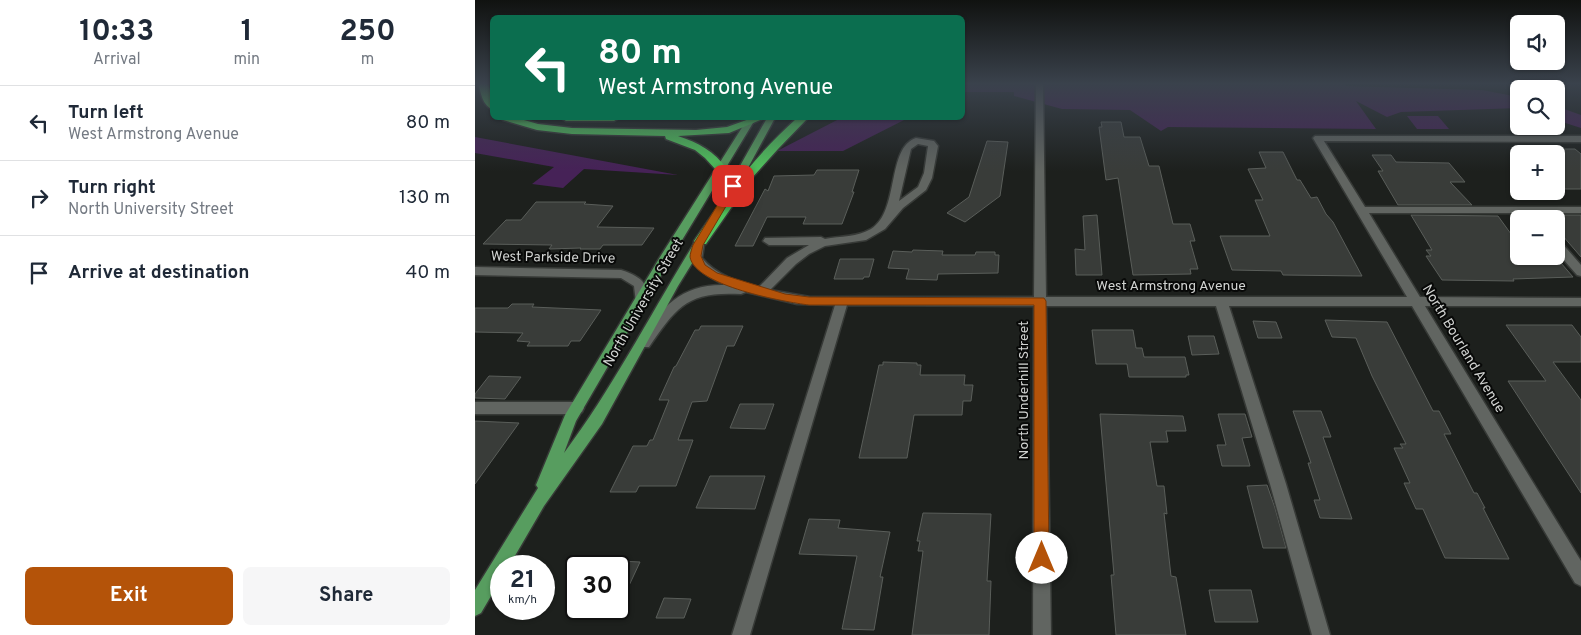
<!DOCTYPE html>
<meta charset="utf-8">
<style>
:root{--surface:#fff;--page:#f6f6f7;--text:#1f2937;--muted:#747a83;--line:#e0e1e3;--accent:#b45309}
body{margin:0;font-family:Overpass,sans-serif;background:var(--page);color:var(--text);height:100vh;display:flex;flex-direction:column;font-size:19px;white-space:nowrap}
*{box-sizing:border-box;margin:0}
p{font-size:16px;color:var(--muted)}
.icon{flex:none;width:28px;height:28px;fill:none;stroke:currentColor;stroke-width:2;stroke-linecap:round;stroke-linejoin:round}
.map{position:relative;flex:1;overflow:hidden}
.details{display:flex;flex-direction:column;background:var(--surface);width:475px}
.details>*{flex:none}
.guide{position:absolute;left:15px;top:15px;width:475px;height:105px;border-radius:8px;box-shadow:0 1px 4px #0004;background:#0b6e4f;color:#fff;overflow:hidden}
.tools{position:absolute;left:1035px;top:15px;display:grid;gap:10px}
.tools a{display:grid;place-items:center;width:55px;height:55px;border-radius:8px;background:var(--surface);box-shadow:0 1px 4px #0004;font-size:25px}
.speed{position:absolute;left:15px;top:555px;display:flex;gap:10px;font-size:25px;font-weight:700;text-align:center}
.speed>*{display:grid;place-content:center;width:65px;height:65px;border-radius:50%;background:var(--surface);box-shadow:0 1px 4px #0004;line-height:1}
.speed small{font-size:12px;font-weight:400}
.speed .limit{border:2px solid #111;border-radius:8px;background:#fff;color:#111}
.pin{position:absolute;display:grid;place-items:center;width:42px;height:42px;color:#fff;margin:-21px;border-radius:10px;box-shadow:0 2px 8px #0006}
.me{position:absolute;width:55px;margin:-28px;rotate:0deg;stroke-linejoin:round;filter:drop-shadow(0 0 4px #0008)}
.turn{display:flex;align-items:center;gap:18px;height:105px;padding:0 25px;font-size:22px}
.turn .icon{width:65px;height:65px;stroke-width:2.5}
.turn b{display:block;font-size:35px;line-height:42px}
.eta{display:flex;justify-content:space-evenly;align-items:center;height:85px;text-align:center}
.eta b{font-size:30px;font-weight:700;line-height:35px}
.primary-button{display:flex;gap:10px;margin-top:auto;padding:10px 25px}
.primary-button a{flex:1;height:58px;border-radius:8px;background:var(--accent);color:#fff;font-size:20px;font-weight:700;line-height:58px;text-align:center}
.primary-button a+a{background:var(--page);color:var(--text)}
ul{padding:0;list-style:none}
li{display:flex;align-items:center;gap:15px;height:75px;padding:0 25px;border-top:1px solid var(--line)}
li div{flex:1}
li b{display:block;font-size:19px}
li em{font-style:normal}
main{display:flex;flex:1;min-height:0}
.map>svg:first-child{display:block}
.green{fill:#462257}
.building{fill:#393c39;stroke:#5a5e5a}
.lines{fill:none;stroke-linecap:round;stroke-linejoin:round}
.minor-casing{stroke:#373a37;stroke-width:3}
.major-casing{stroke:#373a37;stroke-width:3}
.highway-casing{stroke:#373a37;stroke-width:3}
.minor{fill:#616561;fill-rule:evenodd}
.major{fill:#579d5f;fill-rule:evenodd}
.highway{fill:#51c35d;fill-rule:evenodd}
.route{fill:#b45309;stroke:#753606}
.labels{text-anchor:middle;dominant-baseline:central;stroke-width:4;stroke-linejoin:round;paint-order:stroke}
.street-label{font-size:14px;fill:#d1d3d1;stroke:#080908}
</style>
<main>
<section class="details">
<div class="eta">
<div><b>10:33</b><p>Arrival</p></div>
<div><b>1</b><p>min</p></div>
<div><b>250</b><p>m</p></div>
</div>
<ul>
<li><svg class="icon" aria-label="left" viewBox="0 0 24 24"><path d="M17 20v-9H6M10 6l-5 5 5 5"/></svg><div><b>Turn left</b><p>West Armstrong Avenue</p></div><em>80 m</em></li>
<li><svg class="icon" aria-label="right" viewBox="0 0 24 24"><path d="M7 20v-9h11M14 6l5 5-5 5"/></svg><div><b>Turn right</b><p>North University Street</p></div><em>130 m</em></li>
<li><svg class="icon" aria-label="arrive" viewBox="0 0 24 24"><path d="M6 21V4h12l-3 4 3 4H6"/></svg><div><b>Arrive at destination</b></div><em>40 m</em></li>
</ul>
<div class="primary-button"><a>Exit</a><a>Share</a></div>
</section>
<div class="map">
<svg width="1106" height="635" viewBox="0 0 1106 635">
<rect width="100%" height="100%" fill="#1d201d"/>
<!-- green -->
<path class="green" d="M488,83H868L871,86L1007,90L1044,97V108L926,112L912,117L881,101L901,129L693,127L686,131L655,110L587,109L539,96V92H488Z
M1081,106L1106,115V128L1081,120Z
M932,116H963L974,129H942Z
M366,118H433L368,151H302Z
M0,137L203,175L109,169L88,188L57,184L79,167L0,153Z"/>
<!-- building -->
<path class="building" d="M626,122H646L649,137H665L674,166H684L698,224H715L720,241H715L723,269H715L716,274L658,275L643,178L631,180L624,127H627Z
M512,141L533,142L525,196L490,222L472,213L494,197Z
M1081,149H1100L1106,154V189H1081Z
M784,152H808L822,180H825L836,198L842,197L851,214L858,222L887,276L808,275L806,271L757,270L745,236H795L780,200H788L773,169L791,168Z
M897,155H916L921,162L974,163L990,182H975L997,205H923L903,171H908Z
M342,170H384L377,192H379L367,224H328L331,217H292L278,246H260L290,189L293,191L299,176L339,175Z
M61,202H111L109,204L138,206L122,227L179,228L167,245H128L125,249H105L106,248L74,249L77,245L8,244L31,220H46Z
M622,215L627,275H601L600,249L610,250L608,216Z
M936,215L1023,216L1044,245V256H1080L1098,277L1038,279L1039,281L967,280L951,256H956L951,250H957Z
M1069,215H1106V257L1081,228V219H1073Z
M438,250L468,251L467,255H500L501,252H520V255H524L523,273L463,274L462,280L431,279L434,269L413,268L418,251L437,252Z
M365,259H399L394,277H389L388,279H359Z
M37,304H59L57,307L126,310L105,341H96L93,346H52L55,342L42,341L48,333L0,332V308H33Z
M850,320L912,322L958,411H964L976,434H969L999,493H1002L1010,508H1008L1034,559L970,558L948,509H941L929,483H935L919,448H928L925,444H931L897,376L881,338L857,337Z
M778,321L801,322L807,338H783Z
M1031,325H1097L1106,337V362H1078L1106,400V493L1033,381H1071Z
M226,326H268L259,346H252L232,401L217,402L203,440H218L201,486H164L161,492H135L158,446H172L175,440H178L194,400H184L199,367L201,366L220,330H224Z
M617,330H658L661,348H667L669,357H710L714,375H711V377H654L652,364H621Z
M713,336H739L744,354L717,355Z
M408,362L442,363V365H446L445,375H490L489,385H498L496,401H488L487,415H439L432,458H384L404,365H408Z
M14,376L46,377L30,399L0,398V394Z
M265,404H299L290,429L255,428Z
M818,411H846L856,437H848L877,519L845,518L839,500H845L833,463H836Z
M625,414L708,416L711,431H691L693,442H675L682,486H689L692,514L689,513L696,576L701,577L711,635H641L636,575H639Z
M743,414H770L777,437L767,438L775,466H747L742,445H751Z
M0,421L44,423L0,484Z
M235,476H290L280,509L221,508Z
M792,485L800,508L811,548H788L772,486Z
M448,513L516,514L512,581H516L514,635H437L448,551H443L445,541H442Z
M334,519L365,520L363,528L415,532L405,577H408L399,630L367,629L382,556L324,554Z
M144,561L165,562L144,607Z
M734,590H776L783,622H740Z
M189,598L216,599L209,618H181Z"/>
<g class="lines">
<defs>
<path id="minor" d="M561,83L568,84L571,297H932L838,138L840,136H1106V142L849,141L890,207H1106V213H894L945,297L1106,298V306H950L1106,561V586L1100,583L937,306H754L811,484L855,635H837L795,484L741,306H571L576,635H558L559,306L372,305L275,635H257L360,305L322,304L271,292L266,294C213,291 202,306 174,347H164L163,343L164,339C188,307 206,284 250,285C236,278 224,272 215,259L219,242H227L229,245L227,258C241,275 263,282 284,287L312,258L334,245H294L288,241L290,238L346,237L350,239C365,236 383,237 396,229C425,211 411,148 441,138L459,141L463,146L457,178L451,190L428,208L410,229L391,240L350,246L334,254L321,264L295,290L335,297H559ZM443,144L453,146L449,173L443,187L424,201L436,149Z
M1081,240L1085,241L1106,265V276L1102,275L1081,251Z
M0,267L146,270C162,275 179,284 169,303H161L159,286L146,278L0,275Z
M0,402H102L107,404L109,408L107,412L102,414H0Z"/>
<path id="major" d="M273,118H281L195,260L101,421L89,453C142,382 181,303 228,229H236L237,231L203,286L127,424L69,506L34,566H26V579L6,613L0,616V590L63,488L61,485L90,415L185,257Z
M292,118H300L253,205L252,207H244L243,205Z"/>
<path id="highway" d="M3,83H13L18,99V110C7,105 6,93 3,83Z
M27,118H42L63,124L97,128L221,130L252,127L277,118H290L254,133L203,136C224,143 239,151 252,169L246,172L242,171L230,158L220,150L191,139L190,136L97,134L62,130L28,120Z
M86,118H144L139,121H91Z
M322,118H333L303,149L277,178L231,244H221L219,241L221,238C251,194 283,153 322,118Z"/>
</defs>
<!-- minor casing -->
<use href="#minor" class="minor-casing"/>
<!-- major casing -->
<use href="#major" class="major-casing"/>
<!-- highway casing -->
<use href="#highway" class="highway-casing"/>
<!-- minor -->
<use href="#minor" class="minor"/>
<!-- major -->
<use href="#major" class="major"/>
<!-- highway -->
<use href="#highway" class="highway"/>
</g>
<!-- sky -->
<linearGradient id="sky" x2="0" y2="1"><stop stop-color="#101210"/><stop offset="0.49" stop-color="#3a424c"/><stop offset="1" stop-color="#3a424c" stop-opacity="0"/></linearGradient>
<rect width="1106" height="171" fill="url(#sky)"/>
<!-- route -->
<path class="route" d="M258,183L263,186L228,245L226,256L230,265L242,273L310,294L334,297L569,298L571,301L574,558L572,564L567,566L561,564L559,558V305H334C310,302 220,286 215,257C215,254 217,248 218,245L254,186Z"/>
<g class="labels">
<!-- street labels -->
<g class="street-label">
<text transform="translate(78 258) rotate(1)">West Parkside Drive</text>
<text x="696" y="286">West Armstrong Avenue</text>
<text transform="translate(169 303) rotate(-60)">North University Street</text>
<text transform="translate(988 349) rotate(59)">North Bourland Avenue</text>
<text transform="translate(549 390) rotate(-90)">North Underhill Street</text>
</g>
</g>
</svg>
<div class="tools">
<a><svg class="icon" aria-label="sound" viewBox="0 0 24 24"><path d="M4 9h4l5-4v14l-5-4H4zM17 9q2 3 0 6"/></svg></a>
<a><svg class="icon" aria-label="search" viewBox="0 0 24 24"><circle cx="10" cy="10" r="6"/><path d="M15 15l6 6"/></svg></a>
<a>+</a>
<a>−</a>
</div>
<div class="speed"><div>21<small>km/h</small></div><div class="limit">30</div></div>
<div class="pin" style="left:258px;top:186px;background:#d93025"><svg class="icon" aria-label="arrive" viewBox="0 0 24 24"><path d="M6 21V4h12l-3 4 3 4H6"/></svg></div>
<svg class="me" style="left:567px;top:558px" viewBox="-20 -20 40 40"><circle r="19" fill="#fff"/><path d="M0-13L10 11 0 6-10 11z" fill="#b45309"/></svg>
<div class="guide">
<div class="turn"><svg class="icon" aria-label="left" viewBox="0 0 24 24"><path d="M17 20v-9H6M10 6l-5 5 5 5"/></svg><div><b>80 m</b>West Armstrong Avenue</div></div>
</div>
</div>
</main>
